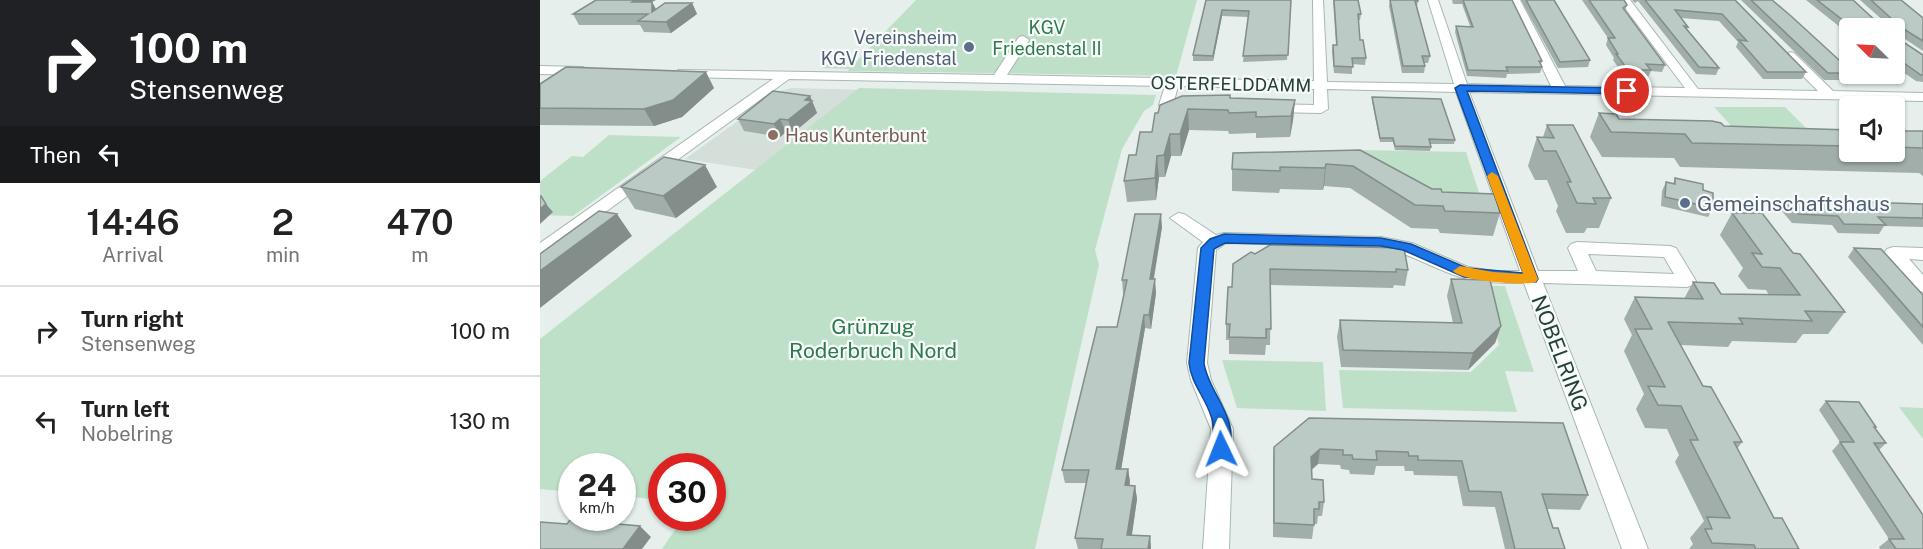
<!DOCTYPE html>
<meta charset="utf-8">
<style>
:root{--surface:#fff;--page:#f2f2f2;--text:#222;--muted:#767676;--line:#e0e0e0}
body{margin:0;font-family:"Public Sans",sans-serif;background:var(--page);color:var(--text);height:100vh;display:flex;flex-direction:column;font-size:22px;white-space:nowrap}
*{box-sizing:border-box;margin:0}
p{font-size:20px;color:var(--muted)}
.icon{flex:none;width:33px;height:33px;fill:none;stroke:currentColor;stroke-width:2;stroke-linecap:round;stroke-linejoin:round}
.map{position:relative;flex:1;overflow:hidden}
.side{display:flex;flex-direction:column;background:var(--surface);width:540px}
.side>*{flex:none}
.banner{background:#202124;color:#fff;overflow:hidden}
.needle{width:39px;rotate:294deg}
.controls{position:absolute;left:1299px;top:18px;display:grid;gap:12px}
.controls a{display:grid;place-items:center;width:66px;height:66px;border-radius:6px;background:var(--surface);box-shadow:0 2px 4px #0004;font-size:30px}
.speed{position:absolute;left:18px;top:453px;display:flex;gap:12px;font-size:30px;font-weight:700;text-align:center}
.speed>*{display:grid;place-content:center;width:78px;height:78px;border-radius:50%;background:var(--surface);box-shadow:0 2px 4px #0004;line-height:1}
.speed small{font-size:15px;font-weight:400}
.speed .limit{border:9px solid #d22;background:#fff;color:#111}
.pin{position:absolute;display:grid;place-items:center;width:51px;height:51px;color:#fff;margin:-26px;border:3px solid #fff;border-radius:50%;box-shadow:0 2px 6px #0007}
.me{position:absolute;width:66px;margin:-33px;rotate:358deg;stroke-linejoin:round;filter:drop-shadow(0 0 4px #0008)}
.turn{display:flex;align-items:center;gap:21px;height:126px;padding:0 30px;font-size:27px}
.turn .icon{width:78px;height:78px;stroke-width:2.5}
.turn b{display:block;font-size:42px;line-height:51px}
.then{display:flex;align-items:center;height:57px;padding:0 30px;background:#0003;gap:12px;font-size:22px}
.eta{display:flex;justify-content:space-evenly;align-items:center;height:102px;text-align:center}
.eta b{font-size:36px;font-weight:600;line-height:42px}
ul{padding:0;list-style:none}
li{display:flex;align-items:center;gap:18px;height:90px;padding:0 30px;border-top:2px solid var(--line)}
li div{flex:1}
li b{display:block;font-size:22px}
li em{font-style:normal}
main{display:flex;flex:1;min-height:0}
.map>svg:first-child{display:block}
.built{fill:#d4dfda}
.green{fill:#bfe0c8}
.lines{fill:none;stroke-linecap:round;stroke-linejoin:round}
.minor-casing{stroke:#a8b8b2;stroke-width:2}
.minor{fill:#fff;fill-rule:evenodd}
.wall{fill:#a1aea9}
.shaded-wall{fill:#838d89}
.building{fill:#bbcac4;stroke:#838d89;stroke-width:1.5}
.route{fill:#1a73e8;stroke:#114b97;stroke-width:1.5}
.slow{fill:#f59e0b}
.service-dot{fill:#5c6f8a;stroke:#f7fbf9;stroke-width:2}
.education-dot{fill:#8d6e63;stroke:#f7fbf9;stroke-width:2}
.labels{text-anchor:middle;dominant-baseline:central;stroke-width:4.5;stroke-linejoin:round;paint-order:stroke}
.far-park-label{font-size:18px;fill:#2d7a4b;stroke:#f7fbf9}
.far-service-label{font-size:18px;fill:#4e5e75;stroke:#f7fbf9;text-anchor:end}
.far-street-label{font-size:18px;fill:#24423a;stroke:#f7fbf9}
.far-education-label{font-size:18px;fill:#785e54;stroke:#f7fbf9;text-anchor:start}
.service-label{font-size:21px;fill:#4e5e75;stroke:#f7fbf9;text-anchor:start}
.park-label{font-size:21px;fill:#2d7a4b;stroke:#f7fbf9}
.street-label{font-size:21px;fill:#24423a;stroke:#f7fbf9}
</style>
<main>
<section class="side">
<div class="banner">
<div class="turn"><svg class="icon" aria-label="right" viewBox="0 0 24 24"><path d="M7 20v-9h11M14 6l5 5-5 5"/></svg><div><b>100 m</b>Stensenweg</div></div>
<div class="then">Then<svg class="icon" aria-label="left" viewBox="0 0 24 24"><path d="M17 20v-9H6M10 6l-5 5 5 5"/></svg></div>
</div>
<div class="eta">
<div><b>14:46</b><p>Arrival</p></div>
<div><b>2</b><p>min</p></div>
<div><b>470</b><p>m</p></div>
</div>
<ul>
<li><svg class="icon" aria-label="right" viewBox="0 0 24 24"><path d="M7 20v-9h11M14 6l5 5-5 5"/></svg><div><b>Turn right</b><p>Stensenweg</p></div><em>100 m</em></li>
<li><svg class="icon" aria-label="left" viewBox="0 0 24 24"><path d="M17 20v-9H6M10 6l-5 5 5 5"/></svg><div><b>Turn left</b><p>Nobelring</p></div><em>130 m</em></li>
</ul>
</section>
<div class="map">
<svg width="1383" height="549" viewBox="0 0 1383 549">
<rect width="100%" height="100%" fill="#e6efeb"/>
<!-- built -->
<path class="built" d="M251,88L332,90L241,174L145,159L238,92Z"/>
<!-- green -->
<path class="green" d="M376,0H657L636,76L308,71L309,69L282,68L284,65L311,67Z
M319,88L616,95L613,105L604,111L582,149L555,250L559,265L495,549H122L143,518H172V466H122L121,500L83,496L82,466H32L31,492L0,489V339Z
M1174,107H1245L1269,131L1195,130Z
M69,135L141,137L33,216L0,215V181L32,156L43,157Z
M819,150L926,152L944,208L822,164Z
M915,285L965,286L994,372L965,371L977,412L803,408L799,370L931,372L959,345L947,296Z
M682,360L783,362L786,411L697,408Z
M1359,407L1383,408V439Z"/>
<g class="lines">
<defs>
<path id="minor" d="M773,0H783L787,82L914,84L888,0H898L927,84L1011,86L970,0H980L1025,86L1145,88L1079,0H1090L1158,89L1278,91L1246,59L1244,56L1250,52L1254,53L1293,91L1383,93V101L929,92L998,271H1038L1028,248L1031,244L1037,242L1130,246L1136,248L1156,281L1153,285L1147,287L1003,283L1108,549H1082L984,283C963,283 940,283 920,277C892,268 869,253 841,247L686,243L676,250L667,363L671,380L693,429L689,549H663L671,429L651,380L647,363L658,248L663,242L630,218L638,213L644,214L676,235L684,233L841,237L872,243L928,267L953,271H980L916,92L787,89L788,109L781,113L730,112L723,108L730,104L774,105V89L638,86L634,101L653,103L655,106L653,109L621,108L619,105L625,86L249,79L6,255L0,257V243L233,79L143,77L138,76L137,73L138,70L454,75L479,37L483,36L489,40L467,75L774,81ZM1048,254L1124,257L1134,274L1056,271Z
M0,66L43,67L49,71L43,75L0,74Z
M1353,247L1383,248V260L1369,259L1383,275V292L1377,290L1347,257L1344,253L1347,249Z"/>
</defs>
<!-- minor casing -->
<use href="#minor" class="minor-casing"/>
<!-- minor -->
<use href="#minor" class="minor"/>
</g>
<!-- wall -->
<path class="wall" d="M666,0H751L747,60L703,62L708,17L682,16L673,61H653V55Z
M793,0H818L821,14L820,20H818L820,40L826,58L825,65L812,64V74L794,73L792,51L793,45H796Z
M850,0H878L877,7L890,56L888,63H884L885,66L884,73H862L849,6Z
M912,0H972L1002,61L1001,64L1002,67L1000,73L967,74L966,78L927,76L915,32L916,26H930L922,4H913Z
M981,0H1014L1050,60L1048,67L1018,68Z
M1042,0H1084L1087,5L1085,11L1125,65L1122,72L1111,71L1108,77H1085L1073,60L1074,58L1066,45L1068,38Z
M1092,0H1195L1266,72L1262,79H1223L1196,47L1198,42L1179,21L1141,18L1148,27L1147,29L1179,68L1176,75L1156,74L1098,1L1095,3Z
M1201,0H1232L1314,74L1310,80H1284Z
M1266,0H1313L1338,23H1346L1320,0H1361L1383,18V51L1356,33L1357,38L1383,55V82L1376,81L1354,66V28H1310V35Z
M112,2L116,9L152,3L157,14L131,33L104,32L100,25H39L33,14Z
M0,84L174,88L142,117L114,126L0,125Z
M270,96L277,113L253,133L246,132L240,137L204,131L198,119Z
M832,97L915,140L914,144H890L891,147L890,151L855,150L853,142H840L832,101Z
M690,98L755,100L753,120L750,137L716,138V133L689,134L688,131L649,130L641,156H631L625,177H619L616,200L587,202L584,181L596,155L612,132L618,113Z
M1059,113L1079,119L1184,126L1310,130V152H1354V131H1383V176L1379,173L1140,167L1134,158L1062,157L1050,137Z
M1007,125L1071,198L1059,228H1047L1044,233H1026L1016,211L1018,206L1007,180H995L988,166L997,137H1003Z
M820,150L892,189L960,213L953,236L900,233L898,229L871,228L810,188L784,186L783,190L740,189L739,193L692,191V169Z
M1135,178L1163,190L1173,208L1168,217L1121,206L1122,191L1126,182L1133,184Z
M81,187H177L136,218L95,209Z
M1247,201L1292,209H1319L1323,202L1383,204V227L1344,226L1339,234L1298,233L1292,225L1252,223L1241,210Z
M1192,213L1253,253L1305,312L1288,334H1263L1256,343L1192,341L1188,347L1141,345L1163,386L1202,442L1197,449L1234,518L1259,549H1149L1153,544L1150,538L1164,521L1135,462L1139,455L1127,429L1105,428L1096,409L1104,394L1084,351L1092,335L1084,319L1095,297L1144,299L1153,282L1181,294L1229,295L1226,290L1208,289L1198,276L1203,268L1180,235Z
M622,227L614,279L616,293L611,329L605,328L581,469H588L590,482L589,485L595,486L597,499L592,535L610,536L611,549H538L535,538L547,483H525L522,470L577,327L584,293H583L582,280Z
M1314,248L1383,295V345L1308,257Z
M715,254L868,270L865,286L854,285L853,288L731,285L730,345H726L725,355L689,354V340H686V324L692,287Z
M911,279L961,326L955,343L928,370L801,367L797,337L800,320L913,323L907,296Z
M1286,401L1336,427L1335,428L1346,443L1339,450L1383,549H1340L1339,547L1349,539L1292,451L1300,442L1279,410Z
M769,418L1048,495L1040,510L1007,509L1013,528L1025,549H965L955,507L923,506L917,476L874,475L873,471H865L864,466H836L834,475L810,474L809,470L801,469L800,465L778,464L771,470L772,479L784,502L782,516H778L777,524H774L772,539L733,537V462L734,447Z"/>
<!-- shaded-wall -->
<path class="shaded-wall" d="M95,0H116L112,2L118,13V22L112,12L92,2Z
M152,3L157,14L131,33L126,22Z
M682,10V16L673,61V56Z
M166,72L174,88L142,117L114,126L104,109Z
M270,96L277,113L253,133L248,120L265,100Z
M755,100L753,120L750,137L751,116Z
M648,109L649,130L641,156L640,134Z
M240,119L246,132L240,137L234,124Z
M630,134L631,156L625,177L624,155Z
M617,156L619,177L616,200L615,178Z
M786,164L784,186L783,190L785,168Z
M165,165L177,187L136,218L123,196Z
M6,204L13,212L0,224V209Z
M77,214L92,236L0,308V271Z
M621,214L622,227L611,293L610,279Z
M615,279L616,293L611,329L609,315Z
M604,315L605,328L579,482L576,469Z
M961,326L955,343L928,370L933,353Z
M780,449L778,464L769,472L771,457Z
M588,469L590,482L587,498L585,485Z
M595,486L597,499L590,547L587,535Z
M100,526L111,537L102,549H83Z
M610,536L611,549H608Z"/>
<!-- building -->
<path class="building" d="M56,0H95L92,2H112V12L125,3H152L126,22L98,21L108,14H33Z
M666,0H751L748,55L703,56L709,11L682,10L673,56L653,55Z
M794,0H818L821,14H818L820,40H823L826,58H812L813,67L794,66L793,45H797Z
M850,0H878V1H875L890,56H882L885,66H863Z
M923,0H972L1002,61H999L1002,67H966L968,71L928,70L916,26L933,27Z
M986,0H1014L1050,60L1020,62Z
M1049,0H1084L1087,5L1083,8L1125,65L1106,64L1111,70H1088L1076,54H1078L1068,38H1075Z
M1105,0H1195L1266,72H1227L1199,40L1207,41L1182,14L1135,10L1148,27L1144,26L1179,68L1159,67Z
M1211,0H1232L1251,16L1310,70V73H1288Z
M1277,0H1313L1338,23H1353V20L1331,0H1361L1383,18V41L1359,26H1356L1357,38L1383,55V75H1381L1354,56V28H1313Z
M26,67L166,72L133,100L104,109L0,108V84Z
M233,91L270,96L265,100L272,101L248,120L240,119L234,124L198,119Z
M690,95V98L755,100L751,116L716,117V112L689,113L688,110L648,109L640,134H630L624,155L617,156L615,178L584,181L589,155H596L600,132H612L615,113H618L620,105L642,96Z
M832,97L901,99L915,140L889,139L891,147L855,146L853,138H840Z
M1059,113L1076,114L1079,119L1172,121L1181,123L1184,126L1310,130V146L1152,143L1145,134L1071,132Z
M1007,125H1033L1071,198H1053L1056,204L1037,203L1027,182H1031L1016,151H1004L997,137L1014,138Z
M1354,131H1383V148L1354,147Z
M820,150L892,189H901L902,192L955,194L960,213L905,211L903,206L875,205L813,166L786,164L785,168L740,167V171L692,169L693,153Z
M124,157L165,165L123,196L81,187Z
M1135,178L1163,184V190L1173,193V208L1125,197L1126,182L1135,184Z
M1,196L6,204L0,209V197Z
M1247,201L1286,202L1292,209L1330,210L1323,202L1383,204V218L1338,217L1346,225L1304,224L1298,216L1258,214Z
M59,211L77,214L0,271V254Z
M1192,213H1222L1253,253L1260,254L1305,312L1265,311L1272,321L1199,318L1203,324L1128,322L1163,386L1171,387L1202,442H1194L1234,518H1242L1259,549H1216L1214,545L1172,543L1165,529H1172L1167,517L1190,518L1150,440H1158L1141,406L1118,405L1108,386L1125,387L1095,329H1112L1095,297L1163,299L1153,282L1174,283L1181,294L1260,295L1240,268L1222,267L1212,253L1222,254Z
M595,214H621L610,279H615L609,315H604L576,469H588L585,485L595,486L587,535L610,536L608,549H561L563,539L535,538L549,470H522L557,327H577L587,280H582Z
M730,245L864,248L868,270L856,269V272L730,269L731,329H726V338L689,337L690,324H686L688,287H692L693,264L711,252L715,254Z
M1314,248L1341,249L1383,295V327Z
M911,279L950,280L961,326L933,353L803,350L800,320L922,323Z
M1286,401L1319,402L1336,427H1334L1346,443H1334L1383,515V549H1356L1349,539H1364L1300,442H1314Z
M769,418L1023,423L1048,495L1002,494L1013,528H1018L1025,549H975L961,492L929,491L922,461L878,460V456H869L868,452L836,451L837,460L813,459L812,455H803V450L780,449L771,457L772,479L783,480L784,502H779V509H774V525L734,523V447Z
M30,520L100,526L83,549H0V522L27,524Z"/>
<!-- route -->
<path class="route" d="M920,85L1087,88L1092,91L1087,94L927,91L998,279L996,282L924,277L863,250L841,246L685,243L674,249L664,363C668,393 703,421 687,454L681,456L675,454C670,442 676,428 671,416C665,397 651,383 649,363L661,248L670,239L684,234L841,238L871,244L927,268L983,273L915,88Z"/>
<!-- slow -->
<path class="slow" d="M952,172L958,176L998,279L996,282C982,286 922,281 913,271L920,266L953,272L983,274L947,176Z"/>
<!-- markers -->
<g class="service-dot">
<circle cx="429" cy="47" r="6"/>
<circle cx="1145" cy="203" r="6"/>
</g>
<circle class="education-dot" cx="233" cy="135" r="6"/>
<g class="labels">
<!-- far-park labels -->
<g class="far-park-label">
<text x="507" y="27">KGV<tspan x="507" dy="21">Friedenstal II</tspan></text>
</g>
<!-- far-service labels -->
<g class="far-service-label">
<text x="417" y="37">Vereinsheim<tspan x="417" dy="21">KGV Friedenstal</tspan></text>
</g>
<!-- far-street labels -->
<g class="far-street-label">
<text transform="translate(691 84) rotate(1)">OSTERFELDDAMM</text>
</g>
<!-- far-education labels -->
<g class="far-education-label">
<text x="245" y="135">Haus Kunterbunt</text>
</g>
<!-- service labels -->
<g class="service-label">
<text x="1157" y="203">Gemeinschaftshaus</text>
</g>
<!-- park labels -->
<g class="park-label">
<text x="333" y="326">Grünzug<tspan x="333" dy="24">Roderbruch Nord</tspan></text>
</g>
<!-- street labels -->
<g class="street-label">
<text transform="translate(1020 353) rotate(69)">NOBELRING</text>
</g>
</g>
</svg>
<div class="controls">
<a><svg class="needle" viewBox="-14 -14 28 28"><path d="M0-13l5 13h-10z" fill="#e53935"/><path d="M0 13l5-13h-10z" fill="#767676"/></svg></a>
<a><svg class="icon" aria-label="sound" viewBox="0 0 24 24"><path d="M4 9h4l5-4v14l-5-4H4zM17 9q2 3 0 6"/></svg></a>
</div>
<div class="speed"><div>24<small>km/h</small></div><div class="limit">30</div></div>
<div class="pin" style="left:1087px;top:91px;background:#d93025"><svg class="icon" aria-label="arrive" viewBox="0 0 24 24"><path d="M6 21V4h12l-3 4 3 4H6"/></svg></div>
<svg class="me" style="left:681px;top:449px" viewBox="-20 -20 40 40"><path d="M0-17L14 15 0 8-14 15z" fill="#1a73e8" stroke="#fff" stroke-width="4"/></svg>
</div>
</main>
